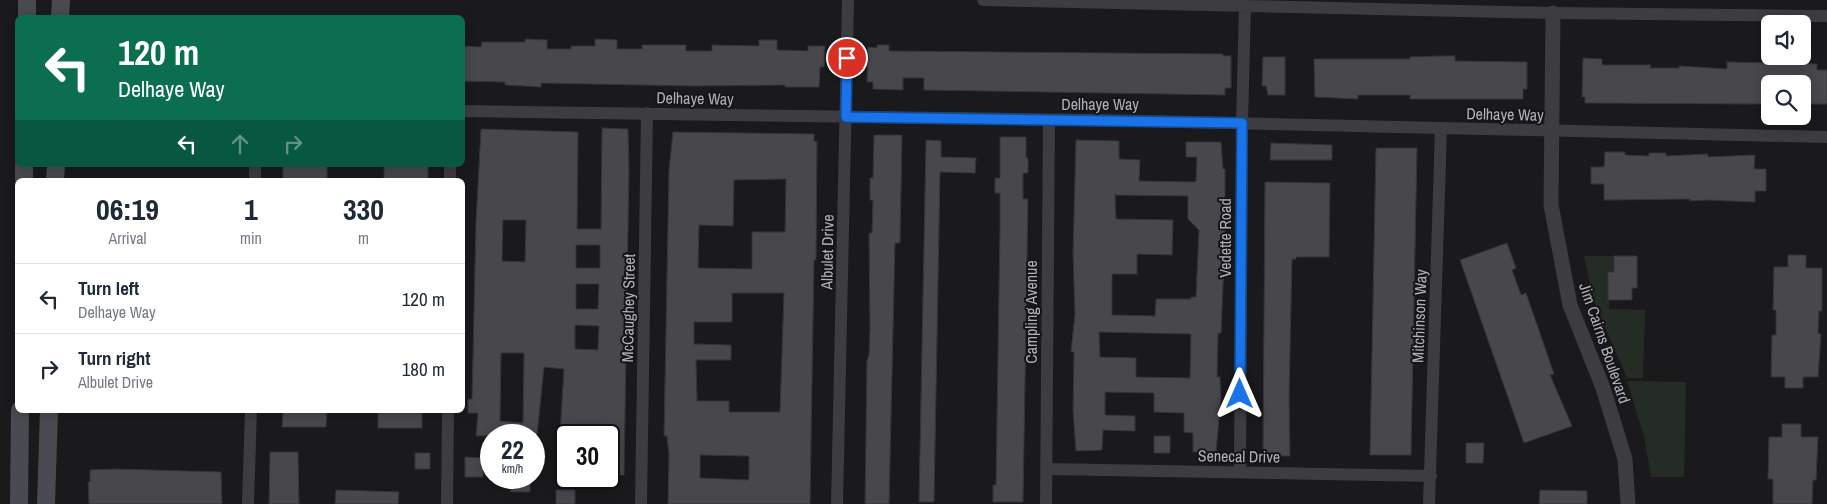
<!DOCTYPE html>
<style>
:root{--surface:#fff;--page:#f6f6f7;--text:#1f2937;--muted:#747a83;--line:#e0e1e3}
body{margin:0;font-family:"Archivo Narrow",sans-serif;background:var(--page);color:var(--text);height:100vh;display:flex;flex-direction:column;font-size:19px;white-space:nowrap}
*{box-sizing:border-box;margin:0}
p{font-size:16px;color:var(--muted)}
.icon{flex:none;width:28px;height:28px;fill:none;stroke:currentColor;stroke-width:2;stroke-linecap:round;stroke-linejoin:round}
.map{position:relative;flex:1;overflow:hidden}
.drawer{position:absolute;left:15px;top:178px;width:450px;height:235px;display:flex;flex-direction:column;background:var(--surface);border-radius:8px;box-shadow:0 2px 12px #0003}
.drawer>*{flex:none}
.guide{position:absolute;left:15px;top:15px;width:450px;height:152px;border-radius:8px;box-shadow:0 2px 12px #0003;background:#0b6e4f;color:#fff;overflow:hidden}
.buttons{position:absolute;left:1761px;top:15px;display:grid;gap:10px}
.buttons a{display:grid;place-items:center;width:50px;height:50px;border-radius:8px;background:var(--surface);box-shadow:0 2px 12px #0003;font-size:25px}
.speed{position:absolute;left:480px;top:424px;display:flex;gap:10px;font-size:25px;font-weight:700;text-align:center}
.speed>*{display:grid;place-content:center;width:65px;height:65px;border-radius:50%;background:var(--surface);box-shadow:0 2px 12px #0003;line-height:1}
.speed small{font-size:12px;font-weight:400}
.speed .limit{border:2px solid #111;border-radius:8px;background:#fff;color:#111}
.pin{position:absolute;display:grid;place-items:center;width:42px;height:42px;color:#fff;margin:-21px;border:2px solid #fff;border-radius:50%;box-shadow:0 1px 5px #0007}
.me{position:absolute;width:55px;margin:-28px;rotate:0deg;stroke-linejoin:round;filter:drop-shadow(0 0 4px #0008)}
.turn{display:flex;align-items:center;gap:18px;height:105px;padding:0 20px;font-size:22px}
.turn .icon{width:65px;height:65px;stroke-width:2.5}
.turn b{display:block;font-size:35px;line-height:42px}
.lanes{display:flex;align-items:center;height:48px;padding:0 20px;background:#0003;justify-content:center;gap:25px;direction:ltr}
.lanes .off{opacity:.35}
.eta{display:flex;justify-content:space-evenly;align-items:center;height:85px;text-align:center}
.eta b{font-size:30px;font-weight:800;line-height:35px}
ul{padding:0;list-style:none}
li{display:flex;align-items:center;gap:15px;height:70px;padding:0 20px;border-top:1px solid var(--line)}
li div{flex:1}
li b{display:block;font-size:19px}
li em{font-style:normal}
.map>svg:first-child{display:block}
.green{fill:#252c26}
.building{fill:#47474c;stroke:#353438;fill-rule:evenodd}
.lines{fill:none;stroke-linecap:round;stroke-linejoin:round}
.minor{stroke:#3c3c41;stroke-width:12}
.tertiary{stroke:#3c3c41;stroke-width:15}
.secondary{stroke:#4a4b50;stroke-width:18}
.route-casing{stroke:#114b97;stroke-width:12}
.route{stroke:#1a73e8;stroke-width:9}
.labels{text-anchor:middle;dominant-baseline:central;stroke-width:4;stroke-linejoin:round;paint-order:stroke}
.street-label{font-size:16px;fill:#aeb1ba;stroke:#151517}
</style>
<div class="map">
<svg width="1827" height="504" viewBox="0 0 1827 504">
<rect width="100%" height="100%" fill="#1a1a1c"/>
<!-- green -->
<path class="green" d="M1584,256H1614V272L1608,273L1609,309L1645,310L1643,378H1627L1594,301Z
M1627,381L1686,382L1684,477H1651L1644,436Z"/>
<!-- building -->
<path class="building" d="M525,39L547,40V49H571V46H595V39L617,40V49H642V45H686V51H712V45L759,46V40H777V50L808,51V46H825L824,67H820L819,87H785V85L694,86L541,83V87L524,86L505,85V82L462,81V46L481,47L482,42H525Z
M877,45H889V51L1223,54V56H1231V88H1225V95L924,90V78H903V90L873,89V82H867L868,47L877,48Z
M1443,56H1455V61L1527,62V89H1523V99H1410V95H1358V99L1315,97L1314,59H1410V57Z
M1263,57H1285V95H1268L1266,86H1262Z
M1583,58L1602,59V65H1651L1650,68H1679V66L1727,69V62L1817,64V70H1827V104H1802V84H1768L1767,104L1585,103V97H1582Z
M602,128L628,129L629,169L624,475H609V435H560L564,369L544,367L537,435L476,436L478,413H468V399H472L476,223L481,129L578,132L577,229H601ZM503,220H526L525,262L502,261ZM576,245H600V268H576ZM576,284H599L598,309H576ZM575,325L599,326L598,350L575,349ZM501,353H524L523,423L500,421Z
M673,132L814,134V141L817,142L816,260H814L810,504H668L669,455L667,436H664L669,170ZM786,179L785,232H752V269L698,268L699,225L733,226L734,180ZM732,293H784L780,412H729V401H697L696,360H731V345L694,344V322H732ZM700,455L749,456V480L700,478Z
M874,135H902L900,243H895L889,504H865L867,361L869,355L870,328L869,233H872L873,200H870V178H873Z
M1000,137H1026V158H1028V173H1023V199H1028L1023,502H993V485H996L1000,227V193H995V178H1000Z
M926,140L941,141V157L976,158L975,173L940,172L934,502H919Z
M1076,140L1119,141V159L1140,160L1139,181L1193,182L1196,181L1197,157H1186V142H1221L1223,169H1225V238L1221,333H1218L1217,377H1220L1221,397L1216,452H1193V433L1184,432V413L1154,412V393L1105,392V415L1135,416V431L1103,430L1102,450L1076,451L1073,410L1074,352H1071L1075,314L1073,253ZM1115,195L1188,196V219L1199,230L1196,297H1191V299H1156L1155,316L1112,315V274H1137V254L1172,255L1173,220L1116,219ZM1099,332L1191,334L1190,378L1136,377V358L1100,357Z
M1271,143L1332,145V160H1270Z
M1376,148H1417L1411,455H1370Z
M1605,152H1625V155L1649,156V153H1666V156L1708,154V157L1755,155L1754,169H1766V191H1755V202L1707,200L1690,201V199L1604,200V184H1591V167H1604Z
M283,165H327V180H283Z
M384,165H428V180H384Z
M1265,182L1330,183L1329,257H1296V259H1292L1289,398L1290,456H1263Z
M1507,243L1516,268L1512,270L1521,295L1526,293L1554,374L1550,375L1572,426L1524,443L1460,260Z
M1788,255H1806V268H1822V311H1819L1818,334H1821L1818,377H1803V388H1785V377H1771L1772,335H1776V310H1773L1774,267H1788Z
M1614,256H1637V288H1632V300H1608V272H1614Z
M283,410H327L326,427H282Z
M378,410H422V428H378Z
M1782,424H1801V437H1818L1816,480H1813L1812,504H1773V479H1768L1769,437H1782Z
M1154,436H1170V453H1154Z
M1466,443H1484L1483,463H1466Z
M270,452H298L299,504H269Z
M415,453H430V469H415Z
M465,457L484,458L483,477H465Z
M116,469L221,472L222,504H89L88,482H90V470Z
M511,478H530V492H511Z
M336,490L399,492L398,504H335Z
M556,490H575V504H556Z
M1540,490L1587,491V504H1539Z"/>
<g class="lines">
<!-- minor -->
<path class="minor" d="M983,0L1553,13L1827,16
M462,111L1147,121L1827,137
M255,180V165
M450,180V165
M1046,469L1431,476
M1240,472L1242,123L1245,5
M248,504L251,410
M447,504L448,410
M641,504L647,113
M837,504L848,0
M1046,504L1049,120
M1429,504L1441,129"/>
<!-- tertiary -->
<path class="tertiary" d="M1553,13L1551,205L1570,305L1603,388L1625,459L1628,504"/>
<!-- secondary -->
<path class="secondary" d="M27,18V0
M60,18L61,0
M24,180V165
M55,180L56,165
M19,504L20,410
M46,504L49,410"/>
</g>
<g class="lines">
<defs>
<path id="route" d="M847,58L846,117L1242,123L1240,394"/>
</defs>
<!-- route casing -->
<use href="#route" class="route-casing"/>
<!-- route -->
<use href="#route" class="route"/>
</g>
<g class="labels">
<!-- street labels -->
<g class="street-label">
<text transform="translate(695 98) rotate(1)">Delhaye Way</text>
<text x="1100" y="104">Delhaye Way</text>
<text transform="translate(1505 114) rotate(1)">Delhaye Way</text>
<text transform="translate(1225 238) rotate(-90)">Vedette Road</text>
<text transform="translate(827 252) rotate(-89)">Albulet Drive</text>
<text transform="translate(628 308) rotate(-89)">McCaughey Street</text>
<text transform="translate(1031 312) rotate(-90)">Campling Avenue</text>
<text transform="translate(1419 316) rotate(-88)">Mitchinson Way</text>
<text transform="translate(1605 343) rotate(71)">Jim Cairns Boulevard</text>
<text transform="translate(1239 456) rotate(1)">Senecal Drive</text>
</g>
</g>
</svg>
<div class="buttons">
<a><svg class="icon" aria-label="sound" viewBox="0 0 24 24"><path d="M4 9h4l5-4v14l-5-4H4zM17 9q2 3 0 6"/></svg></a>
<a><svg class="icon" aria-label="search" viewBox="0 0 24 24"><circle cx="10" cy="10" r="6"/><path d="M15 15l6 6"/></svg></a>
</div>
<div class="speed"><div>22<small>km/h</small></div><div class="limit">30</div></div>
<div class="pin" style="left:847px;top:58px;background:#d93025"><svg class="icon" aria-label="arrive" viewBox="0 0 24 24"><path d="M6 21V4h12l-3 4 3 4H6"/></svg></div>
<svg class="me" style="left:1240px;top:394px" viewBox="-20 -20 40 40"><path d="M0-17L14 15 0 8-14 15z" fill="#1a73e8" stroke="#fff" stroke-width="4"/></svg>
<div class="guide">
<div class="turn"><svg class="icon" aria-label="left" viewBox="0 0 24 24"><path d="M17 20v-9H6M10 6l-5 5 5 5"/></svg><div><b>120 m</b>Delhaye Way</div></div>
<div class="lanes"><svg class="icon" aria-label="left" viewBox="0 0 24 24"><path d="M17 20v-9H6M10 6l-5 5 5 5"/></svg><svg class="icon off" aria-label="ahead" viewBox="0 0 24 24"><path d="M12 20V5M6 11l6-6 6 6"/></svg><svg class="icon off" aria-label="right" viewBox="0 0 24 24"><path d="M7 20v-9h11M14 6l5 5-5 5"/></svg></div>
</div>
<section class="drawer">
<div class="eta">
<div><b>06:19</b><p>Arrival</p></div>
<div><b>1</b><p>min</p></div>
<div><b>330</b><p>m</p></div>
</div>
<ul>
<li><svg class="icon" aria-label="left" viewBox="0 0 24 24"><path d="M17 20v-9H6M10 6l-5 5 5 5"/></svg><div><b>Turn left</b><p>Delhaye Way</p></div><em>120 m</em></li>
<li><svg class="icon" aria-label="right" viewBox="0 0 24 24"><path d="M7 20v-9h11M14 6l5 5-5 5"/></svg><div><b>Turn right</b><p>Albulet Drive</p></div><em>180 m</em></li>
</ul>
</section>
</div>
